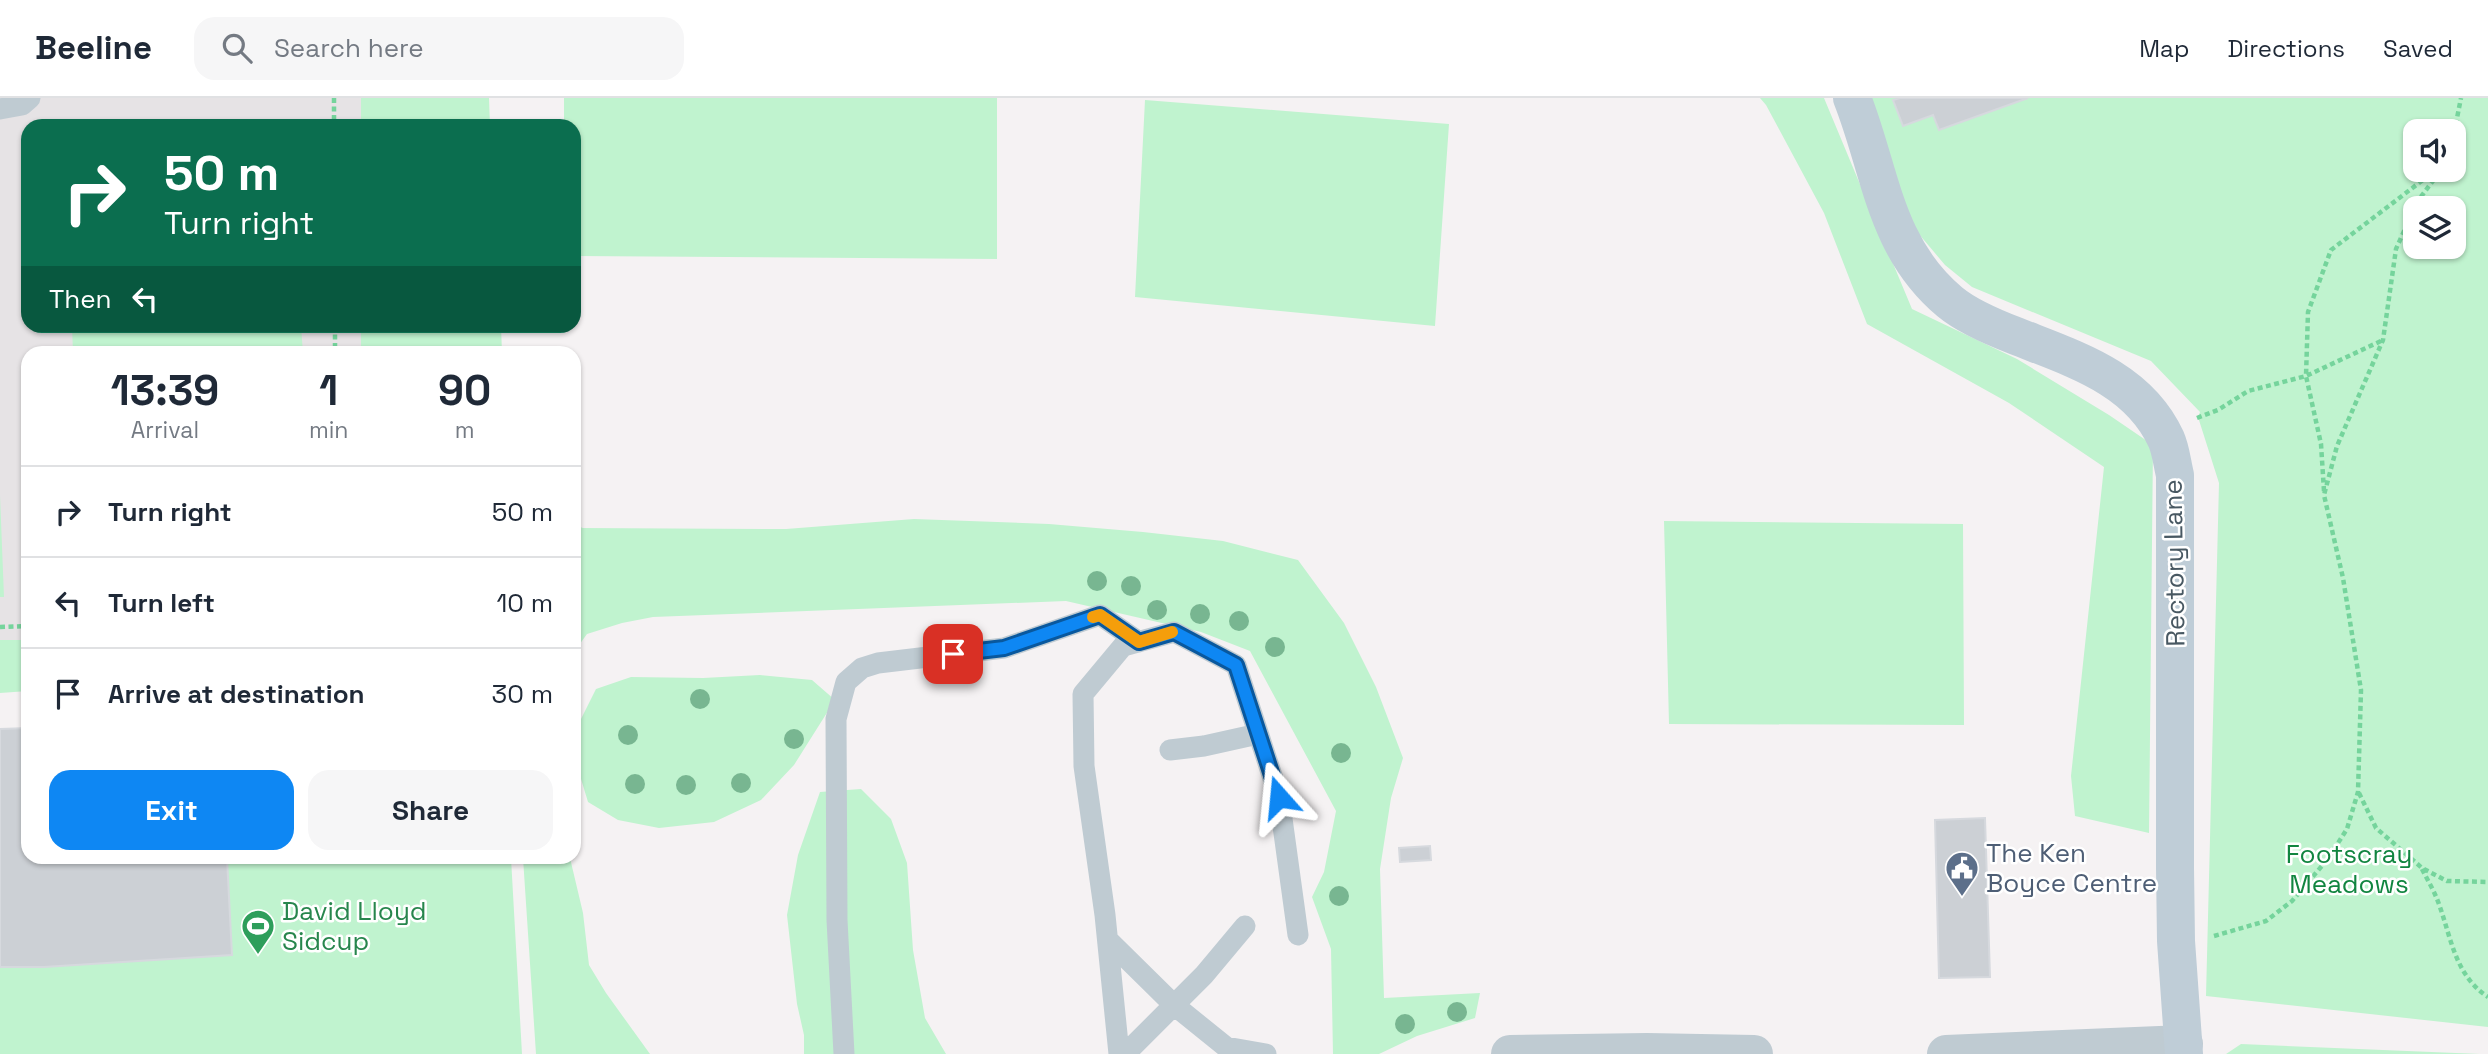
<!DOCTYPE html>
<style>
:root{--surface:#fff;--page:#f6f6f7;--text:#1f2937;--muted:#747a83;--line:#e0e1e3;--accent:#0e87f3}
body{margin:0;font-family:"Space Grotesk",sans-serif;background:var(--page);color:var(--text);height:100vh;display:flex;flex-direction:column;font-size:26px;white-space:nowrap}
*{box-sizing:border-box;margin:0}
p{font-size:23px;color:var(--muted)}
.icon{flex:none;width:38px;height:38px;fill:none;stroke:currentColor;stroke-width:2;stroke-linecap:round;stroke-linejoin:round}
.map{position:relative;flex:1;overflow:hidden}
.drawer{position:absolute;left:21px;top:248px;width:560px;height:518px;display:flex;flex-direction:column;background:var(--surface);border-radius:21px;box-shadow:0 2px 5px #0004}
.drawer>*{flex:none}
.guide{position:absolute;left:21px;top:21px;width:560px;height:214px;border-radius:21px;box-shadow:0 2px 5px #0004;background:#0b6e4f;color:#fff;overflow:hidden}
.fabs{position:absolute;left:2403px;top:21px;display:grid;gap:14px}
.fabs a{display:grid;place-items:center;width:63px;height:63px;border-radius:14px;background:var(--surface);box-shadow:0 2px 5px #0004;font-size:35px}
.pin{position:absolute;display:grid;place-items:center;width:60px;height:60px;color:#fff;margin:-30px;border-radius:14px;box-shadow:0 4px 10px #0006}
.me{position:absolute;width:77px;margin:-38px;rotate:342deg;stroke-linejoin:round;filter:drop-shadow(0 0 5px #0008)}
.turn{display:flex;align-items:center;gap:24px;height:147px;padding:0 28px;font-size:32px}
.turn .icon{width:91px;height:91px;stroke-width:2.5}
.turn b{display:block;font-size:49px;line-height:60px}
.then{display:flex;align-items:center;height:66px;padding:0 28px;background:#0003;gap:14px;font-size:26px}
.eta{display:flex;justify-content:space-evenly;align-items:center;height:119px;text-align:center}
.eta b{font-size:42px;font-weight:600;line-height:49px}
.cta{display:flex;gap:14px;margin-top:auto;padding:14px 28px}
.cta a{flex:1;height:80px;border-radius:21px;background:var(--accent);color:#fff;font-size:28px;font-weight:600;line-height:80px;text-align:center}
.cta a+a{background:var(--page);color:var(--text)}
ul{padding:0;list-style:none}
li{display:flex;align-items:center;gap:21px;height:91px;padding:0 28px;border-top:2px solid var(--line)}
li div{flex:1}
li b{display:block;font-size:26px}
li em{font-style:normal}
header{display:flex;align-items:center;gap:42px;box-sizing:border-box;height:98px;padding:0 35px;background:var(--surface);border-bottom:2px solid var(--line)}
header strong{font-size:33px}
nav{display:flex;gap:38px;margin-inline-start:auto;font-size:24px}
.search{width:490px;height:63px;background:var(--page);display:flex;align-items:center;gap:18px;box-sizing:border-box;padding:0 24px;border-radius:21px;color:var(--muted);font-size:26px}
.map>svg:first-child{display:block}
.education{fill:#e6e3e5}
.green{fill:#c0f3cf;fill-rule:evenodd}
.building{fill:#ccd0d5;stroke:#d6d9de;stroke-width:2}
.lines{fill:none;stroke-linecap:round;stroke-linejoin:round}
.path{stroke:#75d49c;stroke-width:4.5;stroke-dasharray:5 3.5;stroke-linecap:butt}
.lane{stroke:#bfcbd2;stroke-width:21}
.street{stroke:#bfcbd2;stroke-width:38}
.secondary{stroke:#bfcdd7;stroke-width:38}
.tree{fill:#78b691}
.route-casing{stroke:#09589e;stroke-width:18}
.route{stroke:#0e87f3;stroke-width:12}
.slow{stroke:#f59e0b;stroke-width:12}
.labels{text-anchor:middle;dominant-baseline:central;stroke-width:5;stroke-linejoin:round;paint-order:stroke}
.street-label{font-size:26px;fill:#485862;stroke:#fff}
.service-label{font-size:26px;fill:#4e5e75;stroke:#fff;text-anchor:start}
.park-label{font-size:26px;fill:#118540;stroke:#fff}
.leisure-label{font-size:26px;fill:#27864d;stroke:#fff;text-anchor:start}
</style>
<header>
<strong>Beeline</strong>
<div class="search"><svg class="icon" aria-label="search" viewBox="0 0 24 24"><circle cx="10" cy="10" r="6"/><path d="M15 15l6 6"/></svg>Search here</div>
<nav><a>Map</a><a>Directions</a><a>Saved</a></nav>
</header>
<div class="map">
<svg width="2488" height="956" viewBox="0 0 2488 956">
<rect width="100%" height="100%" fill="#f5f2f3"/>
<!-- education -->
<path class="education" d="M0,0H384V28H28V228H384L383,255L28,256V563L0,564Z"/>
<!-- green -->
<path class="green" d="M361,0H489L490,28H361Z
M564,0H997V161L574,158V28H564Z
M1760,0H1824L1912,211L2017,261L2109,317L2153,347L2149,735L2075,718L2071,678L2104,369L2009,305L1867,226L1824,115L1766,7Z
M1870,0H2488V929L2206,898L2219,385L2198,319L2200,314L2151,263L1972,189L1945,167L1918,135L1899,96ZM2415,33H2454V72H2415ZM2415,110H2454V149H2415Z
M1145,2L1449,26L1435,228L1135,199Z
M72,228H301L303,255H73Z
M361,228H501L502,255H361Z
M0,397L4,499H0Z
M914,421L1049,426L1143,434L1223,443L1298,462L1344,525L1376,589L1403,660L1391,700L1380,771L1384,900L1480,895L1475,920L1417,938L1379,956H1333L1331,851L1312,799L1324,774L1336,713L1250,553L1201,534L1066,503L653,519L622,525L587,536L574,554V427L583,430L786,431Z
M1664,423L1963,426L1964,627L1669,626Z
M0,542H28V593L0,595Z
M760,577L812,582L835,602L794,667L761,702L714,724L659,730L618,722L588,704L578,671L581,621L596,591L631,579L703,580Z
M0,631L28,760H511L522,956H0Z
M861,691L891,721L907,765L913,852L925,920L946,956H804V937L797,906L787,817L798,757L820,694Z
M523,760H570L583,815L589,867L606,895L650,956H536Z
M2241,946L2480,956H2226Z"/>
<!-- building -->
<path class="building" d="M1900,0H2028L1939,32L1933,17L1903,28L1893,2Z
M28,630V760H227L232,857L44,869H0V631Z
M1985,720L1990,879L1939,880L1935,722Z
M1430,748L1431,762L1400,764L1399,750Z"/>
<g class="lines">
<!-- path -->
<path class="path" d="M334,0V28
M2454,35L2461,0
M335,228V256
M2197,320L2218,312L2248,293L2306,278L2381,243
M2324,393L2321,346L2306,278L2308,214L2331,152L2436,72
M0,529L28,528
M2359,695L2376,730L2422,770L2447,783L2488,784
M2422,771C2427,781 2433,791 2437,801C2451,836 2453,876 2488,899
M2214,838L2266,823L2292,803L2327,762L2347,731L2358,694L2361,592L2343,480L2324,397L2337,348L2383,242L2396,151L2417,104L2441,72"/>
<!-- lane -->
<path class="lane" d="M0,11L22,7L30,0
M1170,652L1204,648L1258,636
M1108,842L1174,907L1226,949L1266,956
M844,956L837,822L836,621L846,584L862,570L878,565L1004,550L1100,517L1139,544
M1119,956L1105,817L1084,668L1083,596L1123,548L1174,534L1236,567L1279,699L1298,837
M1125,956L1204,877L1245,828"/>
<!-- street -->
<path class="street" d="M1510,956L1647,954L1754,956
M1946,956L2184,946"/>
<!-- secondary -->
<path class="secondary" d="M1852,0C1881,73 1884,149 1950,204C1968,219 1995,230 2016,238C2074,261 2138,280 2166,341C2171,352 2172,365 2175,377V770L2176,843L2184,956"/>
</g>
<!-- trees -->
<g class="tree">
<circle cx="1097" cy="483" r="10"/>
<circle cx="1131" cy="488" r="10"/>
<circle cx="1157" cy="512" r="10"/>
<circle cx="1200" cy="516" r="10"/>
<circle cx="1239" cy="523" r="10"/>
<circle cx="1275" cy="549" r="10"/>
<circle cx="700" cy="601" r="10"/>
<circle cx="628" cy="637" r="10"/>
<circle cx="794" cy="641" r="10"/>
<circle cx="1341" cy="655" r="10"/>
<circle cx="741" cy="685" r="10"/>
<circle cx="635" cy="686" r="10"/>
<circle cx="686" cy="687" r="10"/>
<circle cx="1339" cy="798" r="10"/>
<circle cx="1457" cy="914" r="10"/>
<circle cx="1405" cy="926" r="10"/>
</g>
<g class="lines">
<defs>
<path id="route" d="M953,556L1004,550L1100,517L1139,544L1174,534L1236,567L1279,699"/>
</defs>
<!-- route casing -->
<use href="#route" class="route-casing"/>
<!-- route -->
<use href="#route" class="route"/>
<!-- slow -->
<path class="slow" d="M1093,519L1100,517L1139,544L1172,534"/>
</g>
<!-- icons -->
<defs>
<symbol id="civic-pin" viewBox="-11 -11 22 30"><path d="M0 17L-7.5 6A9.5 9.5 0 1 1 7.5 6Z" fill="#5c6f8a" stroke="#fff"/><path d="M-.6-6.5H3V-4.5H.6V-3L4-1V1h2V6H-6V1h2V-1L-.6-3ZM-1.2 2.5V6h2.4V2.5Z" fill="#fff"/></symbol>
<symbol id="stadium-pin" viewBox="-11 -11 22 30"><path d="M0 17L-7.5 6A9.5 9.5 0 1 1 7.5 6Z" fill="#2e9e5b" stroke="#fff"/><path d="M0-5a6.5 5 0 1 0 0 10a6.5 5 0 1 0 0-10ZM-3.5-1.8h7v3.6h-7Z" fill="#fff"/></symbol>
</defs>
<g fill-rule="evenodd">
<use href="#civic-pin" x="1943" y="751" width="38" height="52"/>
<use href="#stadium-pin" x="239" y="809" width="38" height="52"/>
</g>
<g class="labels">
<!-- street labels -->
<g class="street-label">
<text transform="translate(2174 465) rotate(-91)">Rectory Lane</text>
</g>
<!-- service labels -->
<g class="service-label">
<text x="1986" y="755">The Ken<tspan x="1986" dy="30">Boyce Centre</tspan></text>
</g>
<!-- park labels -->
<g class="park-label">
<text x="2349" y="756">Footscray<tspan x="2349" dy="30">Meadows</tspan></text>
</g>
<!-- leisure labels -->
<g class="leisure-label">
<text x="282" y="813">David Lloyd<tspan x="282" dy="30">Sidcup</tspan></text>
</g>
</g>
</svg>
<div class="fabs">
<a><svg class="icon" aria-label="sound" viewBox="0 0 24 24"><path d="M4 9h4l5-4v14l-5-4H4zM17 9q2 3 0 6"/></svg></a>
<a><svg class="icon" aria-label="layers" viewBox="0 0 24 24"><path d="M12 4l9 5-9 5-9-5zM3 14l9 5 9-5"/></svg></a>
</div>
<div class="pin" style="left:953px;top:556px;background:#d93025"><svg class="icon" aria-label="arrive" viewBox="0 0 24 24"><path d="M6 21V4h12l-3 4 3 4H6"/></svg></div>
<svg class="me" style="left:1279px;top:699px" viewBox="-20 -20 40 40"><path d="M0-17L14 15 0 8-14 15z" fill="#0e87f3" stroke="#fff" stroke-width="4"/></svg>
<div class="guide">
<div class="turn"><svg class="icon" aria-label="right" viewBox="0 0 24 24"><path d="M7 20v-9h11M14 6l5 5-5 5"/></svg><div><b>50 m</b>Turn right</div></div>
<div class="then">Then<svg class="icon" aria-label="left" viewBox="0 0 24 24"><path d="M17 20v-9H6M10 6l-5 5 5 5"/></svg></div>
</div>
<section class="drawer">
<div class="eta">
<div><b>13:39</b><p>Arrival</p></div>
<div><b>1</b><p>min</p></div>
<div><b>90</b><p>m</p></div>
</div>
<ul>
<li><svg class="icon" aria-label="right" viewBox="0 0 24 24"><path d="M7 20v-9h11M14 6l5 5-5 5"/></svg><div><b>Turn right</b></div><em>50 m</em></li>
<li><svg class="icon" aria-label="left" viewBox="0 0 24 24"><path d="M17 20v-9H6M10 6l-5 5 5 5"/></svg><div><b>Turn left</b></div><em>10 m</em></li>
<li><svg class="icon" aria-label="arrive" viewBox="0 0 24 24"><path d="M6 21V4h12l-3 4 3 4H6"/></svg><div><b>Arrive at destination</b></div><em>30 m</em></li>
</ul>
<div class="cta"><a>Exit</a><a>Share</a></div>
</section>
</div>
